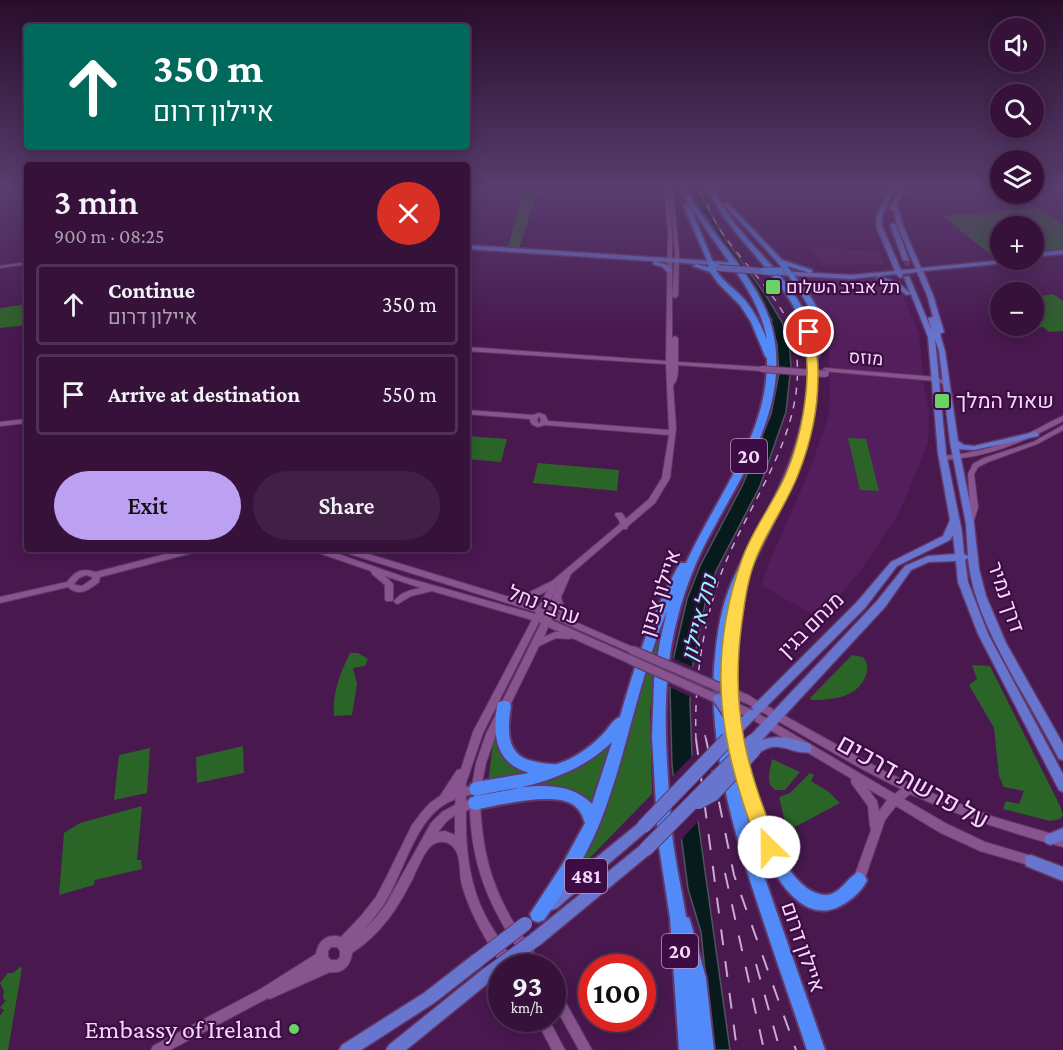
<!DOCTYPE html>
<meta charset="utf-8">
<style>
:root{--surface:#36123b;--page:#412046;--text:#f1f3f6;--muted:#aa9eaf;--line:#503255;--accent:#bca0f2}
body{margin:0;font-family:"Crimson Pro",Heebo,serif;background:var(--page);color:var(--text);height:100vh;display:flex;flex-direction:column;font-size:22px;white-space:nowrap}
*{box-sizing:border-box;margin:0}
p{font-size:20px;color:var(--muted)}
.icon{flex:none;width:33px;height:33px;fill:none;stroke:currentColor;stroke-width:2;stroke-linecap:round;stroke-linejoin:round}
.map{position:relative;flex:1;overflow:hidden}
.drawer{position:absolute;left:24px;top:162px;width:446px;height:390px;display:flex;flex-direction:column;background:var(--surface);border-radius:6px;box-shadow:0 3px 15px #0003,0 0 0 2px var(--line)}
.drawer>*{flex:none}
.guide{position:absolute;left:24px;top:24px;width:446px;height:126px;border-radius:6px;box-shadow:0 3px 15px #0003,0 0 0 2px var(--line);background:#00695c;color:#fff;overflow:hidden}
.buttons{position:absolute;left:990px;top:18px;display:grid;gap:12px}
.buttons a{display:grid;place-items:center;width:54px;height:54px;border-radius:50%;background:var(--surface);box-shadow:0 3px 15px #0003,0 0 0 2px var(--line);font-size:30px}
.speed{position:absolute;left:488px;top:954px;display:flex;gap:12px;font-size:30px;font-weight:700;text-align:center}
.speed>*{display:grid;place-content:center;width:78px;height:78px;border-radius:50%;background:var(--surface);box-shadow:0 3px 15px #0003,0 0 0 2px var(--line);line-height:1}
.speed small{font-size:15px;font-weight:400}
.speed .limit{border:9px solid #d22;background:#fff;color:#111}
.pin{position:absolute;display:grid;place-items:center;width:51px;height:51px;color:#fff;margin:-26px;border:3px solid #fff;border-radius:50%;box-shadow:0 2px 6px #0007}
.me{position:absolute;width:66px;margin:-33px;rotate:337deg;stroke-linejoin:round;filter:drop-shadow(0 0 4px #0008)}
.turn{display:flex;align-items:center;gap:21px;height:126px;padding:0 30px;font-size:27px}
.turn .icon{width:78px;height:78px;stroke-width:2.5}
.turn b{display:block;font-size:42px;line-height:51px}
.round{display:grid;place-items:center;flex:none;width:63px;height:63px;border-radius:32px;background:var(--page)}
.overview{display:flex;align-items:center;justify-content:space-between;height:102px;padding:0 30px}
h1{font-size:36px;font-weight:600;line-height:45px}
.action{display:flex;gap:12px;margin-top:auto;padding:12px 30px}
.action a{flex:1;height:69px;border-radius:36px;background:var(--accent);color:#111;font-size:24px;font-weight:600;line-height:69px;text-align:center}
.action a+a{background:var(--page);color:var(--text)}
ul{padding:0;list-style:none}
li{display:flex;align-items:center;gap:18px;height:81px;margin:0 12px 9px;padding:0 18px;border:3px solid var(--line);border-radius:6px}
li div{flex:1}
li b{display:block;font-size:22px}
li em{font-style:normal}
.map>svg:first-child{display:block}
.built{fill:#541e5c}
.green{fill:#2b6427}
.water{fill:#071b1c;stroke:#4e545e;stroke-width:1.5}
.pier{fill:#48184f}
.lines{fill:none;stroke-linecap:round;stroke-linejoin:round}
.major-tunnel{stroke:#623568;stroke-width:6;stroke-dasharray:6 3;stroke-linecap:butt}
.minor-casing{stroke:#613867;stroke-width:2}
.major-casing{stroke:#613867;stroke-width:3}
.highway-casing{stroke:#613867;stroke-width:4}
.minor{fill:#88548f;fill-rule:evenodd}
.major{fill:#6875cf;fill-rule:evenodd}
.highway{fill:#528bf9;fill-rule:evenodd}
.rail-far1{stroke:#ccaad0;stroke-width:1.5;stroke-dasharray:7 7;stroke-linecap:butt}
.rail{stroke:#ccaad0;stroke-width:2;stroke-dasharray:16 16;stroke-linecap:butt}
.minor-bridge-far1-casing{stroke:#613867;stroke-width:8;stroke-linecap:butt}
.minor-bridge-casing{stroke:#613867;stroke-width:11;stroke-linecap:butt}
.major-bridge-far2-casing{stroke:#613867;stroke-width:8;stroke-linecap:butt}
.major-bridge-far1-casing{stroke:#613867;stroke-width:13;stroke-linecap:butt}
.major-bridge-casing{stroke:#613867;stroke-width:16;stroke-linecap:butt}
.highway-bridge-casing{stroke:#613867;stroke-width:9;stroke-linecap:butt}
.minor-bridge-far1{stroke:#88548f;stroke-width:6}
.minor-bridge{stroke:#88548f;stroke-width:8}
.major-bridge-far2{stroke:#6875cf;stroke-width:6}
.major-bridge-far1{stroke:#6875cf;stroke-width:10}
.major-bridge{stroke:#6875cf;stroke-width:14}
.highway-bridge{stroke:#528bf9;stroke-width:7}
.route{fill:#ffd54a;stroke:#a68a30;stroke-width:1.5}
.poi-dot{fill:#6bd363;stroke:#3d0c44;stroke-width:2}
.labels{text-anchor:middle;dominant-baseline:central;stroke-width:4.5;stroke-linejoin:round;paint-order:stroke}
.far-poi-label{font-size:18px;fill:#f5d8f8;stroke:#3d0c44;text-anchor:start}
.far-street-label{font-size:18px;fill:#f5d8f8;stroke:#3d0c44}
.shield{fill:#3d0c44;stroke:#be9bc2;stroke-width:1.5}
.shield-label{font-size:20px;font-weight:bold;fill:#f5d8f8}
.poi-label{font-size:21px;fill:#f5d8f8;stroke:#3d0c44;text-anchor:start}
.street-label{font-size:21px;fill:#f5d8f8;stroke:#3d0c44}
.water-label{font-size:22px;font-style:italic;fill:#90f5fd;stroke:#3d0c44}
.near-street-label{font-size:26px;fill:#f5d8f8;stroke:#3d0c44}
.near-poi-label{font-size:26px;fill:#f5d8f8;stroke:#3d0c44;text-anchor:end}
</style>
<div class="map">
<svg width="1063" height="1050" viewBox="0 0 1063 1050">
<rect width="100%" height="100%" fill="#48184f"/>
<!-- built -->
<path class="built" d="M813,248L879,251L884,264L821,265Z
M811,278L878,279L890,283L901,292L919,333L924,388L929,412L928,443L899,513L862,569L820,619L761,585L769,563L809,472L828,418L830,400L828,340L818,313L802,285V281Z"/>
<!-- green -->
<path class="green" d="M524,190H538L519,248L508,247Z
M1038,208L1063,223V249L1034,252V226H1000V254L991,255L944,217L947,215Z
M1053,294L1063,301V331L1049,332L1043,327L1032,328L1028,326H1034V297Z
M27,304V325L0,328V308Z
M466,436L507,439L501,462L467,459Z
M848,438L866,439L879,491L860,490Z
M538,463L619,470L617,491L533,483Z
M660,619L668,620L655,670L650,712L652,794L574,874Z
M350,653H358L368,659L365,666L353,668L357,684L352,715L334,716C332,693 340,674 350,653Z
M852,655L863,657C868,663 868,668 866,675C858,698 832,700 811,700L810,698Z
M972,665L990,666L1060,806L1063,815L1060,819L1050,821L1003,809L1006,801L1019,804L1024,791L1004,787L999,776L994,728L969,685L977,679Z
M497,734L499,745L545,771L488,784L493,742Z
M617,734L592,810L588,803L486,790C536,781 584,777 617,734Z
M243,746L244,773L197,783L196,757Z
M150,748L147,793L114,800L119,755Z
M772,759L800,772L785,790H775C765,783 770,770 772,759Z
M810,773L814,775L811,781L829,792L840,803L793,828L784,818L779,797L790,793Z
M142,806L137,860H141L142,869L95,880L94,885L59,895L64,833L80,823Z
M20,967L22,968L8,1050H0V1016L4,1010L0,1008L6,1000L3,999L4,991L0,983L8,973H13Z"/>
<!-- water -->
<path class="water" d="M689,190H698L723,236L767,297L782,322L789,341L791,366L786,412L760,486L716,571L706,599L692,669L690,701L693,785L730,1050H713L701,932L688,889L672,765L670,691L673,660L687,599L700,566L743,484L771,414L779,374L777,344L769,321L772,320L705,215H702Z"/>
<!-- pier -->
<path class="pier" d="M670,657L695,668L693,698L668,686Z
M694,754L702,817L680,841L671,778Z"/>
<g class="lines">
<!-- major-tunnel -->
<path class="major-tunnel" d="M906,260L913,277"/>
<defs>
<path id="minor" d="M664,190H668L672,231V361V338L675,336L678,338V362L762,367L765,369L762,371L678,365C678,372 678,381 673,385L676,428L670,478L655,503L628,526L627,529H623L571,574L561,597L564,607L574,619L573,621L635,648L636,650L635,652L632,653L629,652L552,618L551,620L632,656L633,659L632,662L629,663L626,662L572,638L569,639L556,638L539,646L496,734L486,763L480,792L466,796V801L475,796L479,798L480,801C482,849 490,883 515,925C524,939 536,952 543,968H530C494,914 472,875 470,809L466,811C465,846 469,884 485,915C494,933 508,949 516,968H503C487,941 470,915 462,885C459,875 461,862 457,853C452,842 441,838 431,846C424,852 417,869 413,878C398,908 381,934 352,953C351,965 343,974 330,972L274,997L270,999L268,998L170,1050H151L153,1046L259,990L316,954C318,941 327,933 341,937L361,916L376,897L386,878L412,825L421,813L430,803L440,796L457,770L461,769L473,732L532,620L432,591L411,596L398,604L395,603L394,601C401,592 410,590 421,588L385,576L393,584V599L392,601H386L385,599V585L372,574L371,571L313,551L312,549H324L404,577L535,614L536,612L340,551L339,549H352L516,599L552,581L620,524L619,520L615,515L616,513H622L626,519L649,499L662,478L669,435L545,425L538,427C534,426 530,424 530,419L466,414V410L533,415L539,413L545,415L548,421L669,430L666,364L466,351V347L666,361L668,231ZM539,416L541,420L539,424L537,420ZM558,585L547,609H546ZM547,591L539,606L525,602ZM556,608L562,616L554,612ZM539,622L541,623L486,734L476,763L472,786L466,787V783L483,733ZM548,627L560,632H555L544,637ZM456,799L455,805L442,812L431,823L386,904L377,916L363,931C372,920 382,909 388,897C406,866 418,811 456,799ZM455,815V835L445,831L438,832L446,822ZM331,947H337L340,951V957L337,960H331L328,957V951Z
M669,190H673L679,253L678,296L675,298L672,296L675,253Z
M27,262V264L0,268V266Z
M825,368L936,377L949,383L946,385L935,381L823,371L822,370Z
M1063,416V421C1023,442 988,458 942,460L939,458L942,456C973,454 1001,446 1029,433C1040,428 1051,421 1063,416Z
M27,419V423L0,426V422Z
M1063,425V430L1037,444L988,462L978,467L974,474L978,507L973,524H967L966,522L970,507L968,474L973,464L984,458L1033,442Z
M185,549H200L196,552L100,577L99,582C89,590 79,597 68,587L0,603V597L67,582C76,570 82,568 96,572ZM86,575L92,577V579L82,586L75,585L74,584L79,578Z
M749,696L886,772L929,792L994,817L1063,837V847C1011,833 960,816 910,794L904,799L947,824L985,842L1039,858L1040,862L1039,866L1035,867L980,851L939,832L896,806L885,820L863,884L859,886L855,884L853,880L871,830L870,826L868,806L852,784L851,781L852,779L748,717L746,714L748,711L751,710L754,711L895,794L901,789L862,769L746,703L744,700L746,697ZM868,789L887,800L879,811L877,801Z
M552,983L556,985L592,1050H579L552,1001Z
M535,1018H548L565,1050H552Z"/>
<path id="major" d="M889,190H894L883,214L882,226L901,270L916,269L896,223L894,210L889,209L900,190H905L897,204L902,223L921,268L1005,260H1020L1017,262L923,271L933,295L944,332L940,334L945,351L958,441L964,445L974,446L1035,432L1039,434L1038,436L974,450L959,449L974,524L979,569L986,596L1006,643L1063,744V760L1059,759C1045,733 1031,707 1016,682C995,643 972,602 968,558L965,560L968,582L988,634L1063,774V792L1059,790L978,634L958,582L956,561L929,562L911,570L885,607L762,740C778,734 794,739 810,744L812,748L810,752C798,755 785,745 772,747C765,748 760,753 754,755L750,754L748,750L751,745H749L747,741L749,737L877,601L905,566L928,556L955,554L953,535L950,540L897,566L865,608L755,718L751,720L747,718L745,715L747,712L857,602L891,562L943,536L950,520L938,453L928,337L911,294L906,295L895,285L876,278L879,276L899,283L910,293L904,277L909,276L932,331L928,318L933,317L927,295L917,272L902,274L903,276L900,278L896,274L851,279L781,275L778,273L781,271L851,275L895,271L876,226L877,214ZM935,339L939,351L950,442L966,524L968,556L964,554L962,532L946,453Z
M893,223L896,225L909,260L908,261L903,260L890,225Z
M466,245L728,262L731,264L728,266L466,249Z
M1063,250V254L1034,257V253Z
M655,261L667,265L672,271L667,272L663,267L653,264V262Z
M644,820L648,822L650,826L648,830L557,908L552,910L547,908L545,903L547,898L640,822Z
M1063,828V840L1050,845L1046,843L1044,839L1046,835Z
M646,843L651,845L652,849L651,853L541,944L536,946L531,944L529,939L531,934L641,845Z
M1031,855L1063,867V881L1026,866L1025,861L1026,856Z
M478,953L483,955L485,960L483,965L434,1003L361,1050H339L342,1045L424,993L473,955Z
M487,968L492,970L494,975L492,980L406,1050H386L389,1045L482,970Z"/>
<path id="highway" d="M681,190H687C712,239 765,283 774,337C788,414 736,483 703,548C693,569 684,592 678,616C661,678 665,742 670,805C671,822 672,839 675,855C678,876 683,896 686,917L689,918L691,924L706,978L714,1050H679L670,918L658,840L652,737L654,680L660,641L667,611C638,680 627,755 599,825C585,859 565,890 544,920L538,922L532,920L530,914L562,865L585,823C582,815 580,809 572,804C551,792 499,805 475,810L470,808L468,803L470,798L475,796C511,789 563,774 592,804L612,742C575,778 525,788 476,796L471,794L469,789L471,784L476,782L529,773C495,763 493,736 497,706L499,702L504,701L509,702L511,706C508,725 505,750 526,759C532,762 552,765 557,764C574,759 592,746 604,733C609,728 612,720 620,717C635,664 652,612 680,563H686C716,497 769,434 767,358L765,356L751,322L740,305L718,283L710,272L693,266L696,264L708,267L709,265L683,205L688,204ZM691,208L729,262L716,264L713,262ZM731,265C748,288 762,311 767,340C761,325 754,310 743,298C734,288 722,281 716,270Z
M708,190H714C721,202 728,214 736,225C765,261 806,295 815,342C825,301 750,234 724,205V203H728L782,260L812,270V272L810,273L787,266L812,299L821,315L825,330L823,344L817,360L816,399L813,420L801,461L784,501L739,592L744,596C740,628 734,660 736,692C738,735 771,894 826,895C840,895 847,877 859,872L864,875L867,880C862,892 848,903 836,908C783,929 747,817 738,780L756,853L825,1050H807C793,1008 778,965 764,923C737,842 709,756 714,669C716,643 719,616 728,592C737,567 751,545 763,521C786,477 805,432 808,381C809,365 810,346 805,331C791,291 759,262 733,229C723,217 716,204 708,190Z"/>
</defs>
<!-- minor casing -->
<use href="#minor" class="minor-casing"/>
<!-- major casing -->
<use href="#major" class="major-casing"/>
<!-- highway casing -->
<use href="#highway" class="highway-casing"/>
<!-- minor -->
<use href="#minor" class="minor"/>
<!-- major -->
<use href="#major" class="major"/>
<!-- highway -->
<use href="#highway" class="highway"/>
<!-- rail-far1 -->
<path class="rail-far1" d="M705,735L706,740
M696,740C694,684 702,627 721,574C749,499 813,426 794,339C786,303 747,268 726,238C715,224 708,206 700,190"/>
<!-- rail -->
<path class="rail" d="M696,739L737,1050
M706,739L734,875L796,1050
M725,873L764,1050
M756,964L780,1050"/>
<defs>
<path id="minor-bridge-far1" d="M762,369L826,374"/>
<path id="minor-bridge" d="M632,650L749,700
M629,659L751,714"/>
<path id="major-bridge-far2" d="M719,268L774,272"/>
<path id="major-bridge-far1" d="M718,699L732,719V734
M727,740L751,715"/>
<path id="major-bridge" d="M698,802L713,794L754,750
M644,826L728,739
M646,849L753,741
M478,960L525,924
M487,975L536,939"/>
<path id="highway-bridge" d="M765,271H780"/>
</defs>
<!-- minor-bridge-far1 casing -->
<use href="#minor-bridge-far1" class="minor-bridge-far1-casing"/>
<!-- minor-bridge casing -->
<use href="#minor-bridge" class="minor-bridge-casing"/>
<!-- major-bridge-far2 casing -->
<use href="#major-bridge-far2" class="major-bridge-far2-casing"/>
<!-- major-bridge-far1 casing -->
<use href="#major-bridge-far1" class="major-bridge-far1-casing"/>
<!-- major-bridge casing -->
<use href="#major-bridge" class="major-bridge-casing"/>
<!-- highway-bridge casing -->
<use href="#highway-bridge" class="highway-bridge-casing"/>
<!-- minor-bridge-far1 -->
<use href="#minor-bridge-far1" class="minor-bridge-far1"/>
<!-- minor-bridge -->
<use href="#minor-bridge" class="minor-bridge"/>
<!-- major-bridge-far2 -->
<use href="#major-bridge-far2" class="major-bridge-far2"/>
<!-- major-bridge-far1 -->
<use href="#major-bridge-far1" class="major-bridge-far1"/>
<!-- major-bridge -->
<use href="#major-bridge" class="major-bridge"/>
<!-- highway-bridge -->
<use href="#highway-bridge" class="highway-bridge"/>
</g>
<!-- sky -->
<linearGradient id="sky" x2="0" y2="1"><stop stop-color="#280d2b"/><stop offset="0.56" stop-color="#583d6e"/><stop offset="1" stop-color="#583d6e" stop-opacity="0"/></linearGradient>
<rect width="1063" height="337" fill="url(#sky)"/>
<!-- route -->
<path class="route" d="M809,328L814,332C815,346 819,362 818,377C818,409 810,445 798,475C787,503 769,528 757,556C748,577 745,600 742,622C730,707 746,770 779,847L776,854L769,857L762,854L759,847C720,749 705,662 742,559C752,530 773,504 786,474C798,445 806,409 807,377C808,362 805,346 804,332Z"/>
<!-- markers -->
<g class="poi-dot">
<rect x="765" y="279" width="16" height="16" rx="3"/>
<rect x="934" y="393" width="16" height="16" rx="3"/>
<circle cx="294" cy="1029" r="6"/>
</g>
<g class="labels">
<!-- far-poi labels -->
<g class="far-poi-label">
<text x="786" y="287">תל אביב השלום</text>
</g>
<!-- far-street labels -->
<g class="far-street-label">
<text transform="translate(866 358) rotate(4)">מוזס</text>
</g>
<!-- shield labels -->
<g class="shield">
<rect x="731" y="439" width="36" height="34" rx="4.5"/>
<rect x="565" y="859" width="42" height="34" rx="4.5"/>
<rect x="662" y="934" width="36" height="34" rx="4.5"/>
</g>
<g class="shield-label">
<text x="749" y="456">20</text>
<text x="586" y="876">481</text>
<text x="680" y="951">20</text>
</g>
<!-- poi labels -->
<g class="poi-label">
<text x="956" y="401">שאול המלך</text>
</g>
<!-- street labels -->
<g class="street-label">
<text transform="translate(660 593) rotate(-72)">איילון צפון</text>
<text transform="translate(1006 597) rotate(71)">דרך נמיר</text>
<text transform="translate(544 605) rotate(21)">ערבי נחל</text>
<text transform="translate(811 625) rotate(-45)">מנחם בגין</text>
<text transform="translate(803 947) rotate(71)">איילון דרום</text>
</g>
<!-- water labels -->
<g class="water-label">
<text transform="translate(699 618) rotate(-76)">נחל איילון</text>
</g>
<!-- near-street labels -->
<g class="near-street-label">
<text transform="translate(913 782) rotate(29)">על פרשת דרכים</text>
</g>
<!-- near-poi labels -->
<g class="near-poi-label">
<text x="282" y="1029">Embassy of Ireland</text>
</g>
</g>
</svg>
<div class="buttons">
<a><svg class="icon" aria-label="sound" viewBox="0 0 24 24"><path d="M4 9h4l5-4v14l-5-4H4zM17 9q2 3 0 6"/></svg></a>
<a><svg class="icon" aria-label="search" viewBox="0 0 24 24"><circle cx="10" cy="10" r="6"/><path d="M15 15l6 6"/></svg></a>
<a><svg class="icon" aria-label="layers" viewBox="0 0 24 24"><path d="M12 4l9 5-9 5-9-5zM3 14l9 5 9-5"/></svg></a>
<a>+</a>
<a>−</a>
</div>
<div class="speed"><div>93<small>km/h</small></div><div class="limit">100</div></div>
<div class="pin" style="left:809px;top:332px;background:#d93025"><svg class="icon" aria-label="arrive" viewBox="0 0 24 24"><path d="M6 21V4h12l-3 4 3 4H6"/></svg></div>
<svg class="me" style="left:769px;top:847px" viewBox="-20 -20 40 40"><circle r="19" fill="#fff"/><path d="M0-13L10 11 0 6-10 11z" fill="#ffd54a"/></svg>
<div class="guide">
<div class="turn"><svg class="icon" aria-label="ahead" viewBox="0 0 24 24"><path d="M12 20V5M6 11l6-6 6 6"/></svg><div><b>350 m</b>איילון דרום</div></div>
</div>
<section class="drawer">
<div class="overview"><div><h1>3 min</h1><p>900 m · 08:25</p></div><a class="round" style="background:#d93025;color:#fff"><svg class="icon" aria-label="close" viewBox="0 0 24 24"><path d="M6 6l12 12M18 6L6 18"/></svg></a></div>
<ul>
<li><svg class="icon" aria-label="ahead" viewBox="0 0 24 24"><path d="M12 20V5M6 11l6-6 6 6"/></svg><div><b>Continue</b><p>איילון דרום</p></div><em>350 m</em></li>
<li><svg class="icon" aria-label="arrive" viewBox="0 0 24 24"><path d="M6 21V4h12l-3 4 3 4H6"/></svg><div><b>Arrive at destination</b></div><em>550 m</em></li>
</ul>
<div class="action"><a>Exit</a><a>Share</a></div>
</section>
</div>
